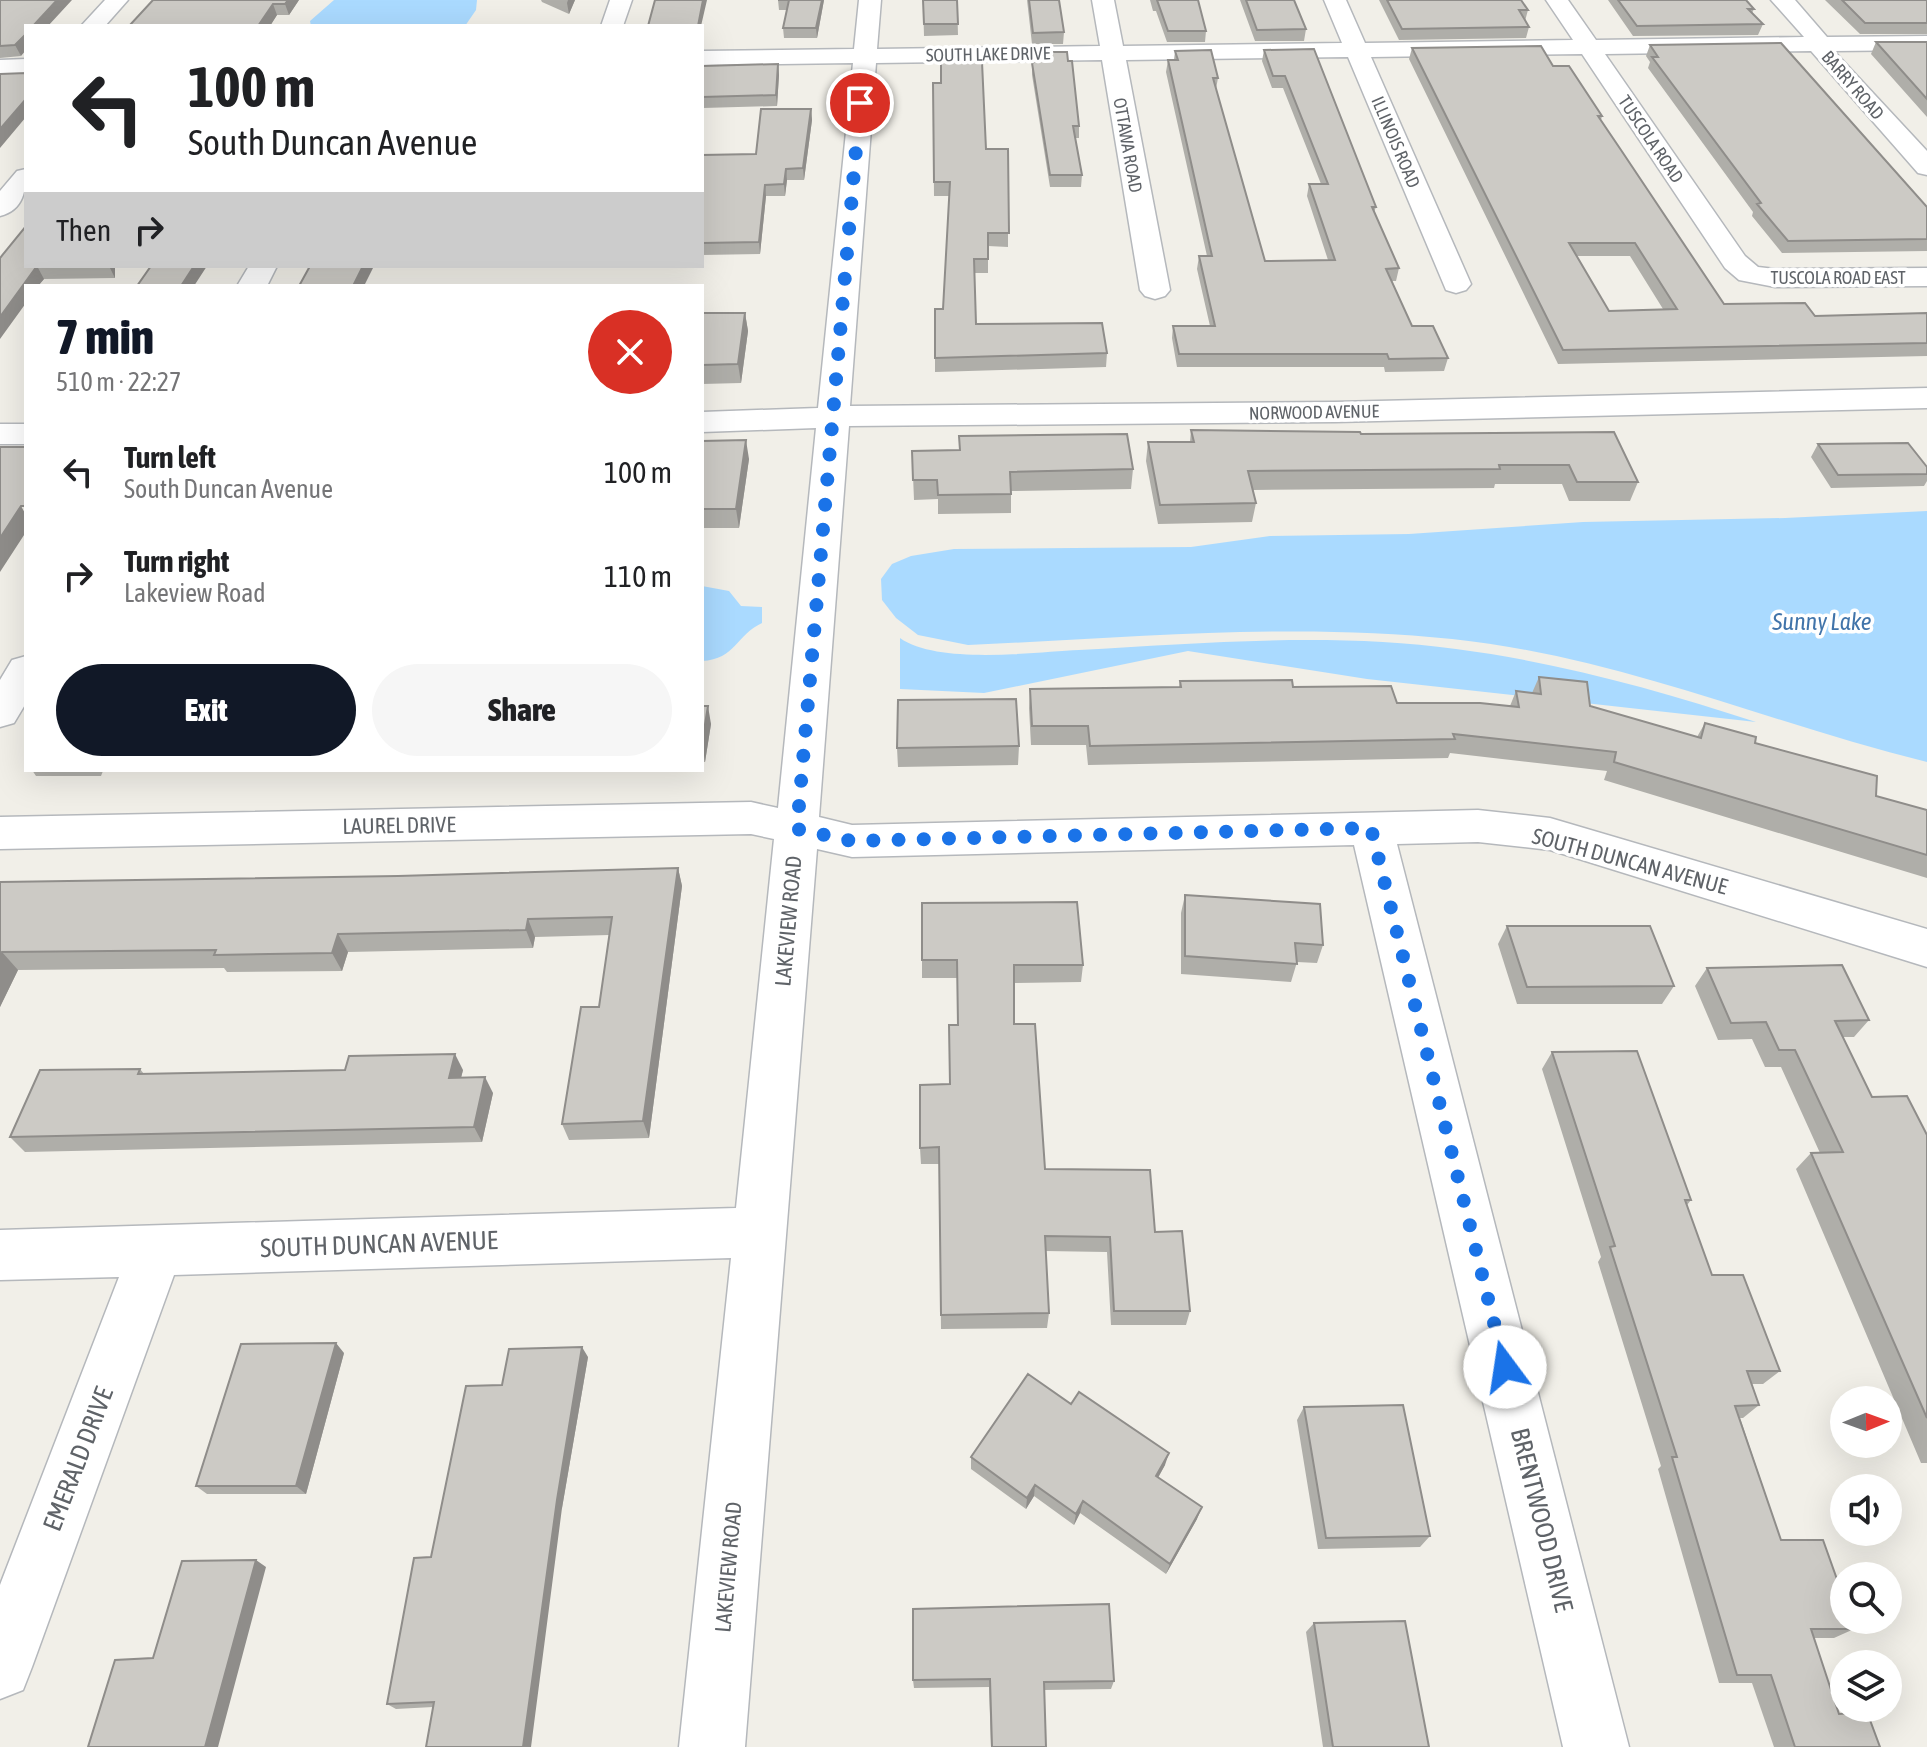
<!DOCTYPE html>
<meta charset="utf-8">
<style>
:root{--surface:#fff;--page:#f6f6f6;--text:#202124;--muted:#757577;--accent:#111827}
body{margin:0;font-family:"Asap Condensed",sans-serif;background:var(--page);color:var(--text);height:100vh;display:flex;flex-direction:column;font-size:30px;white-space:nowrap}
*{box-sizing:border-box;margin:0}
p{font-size:26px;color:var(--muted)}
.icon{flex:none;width:44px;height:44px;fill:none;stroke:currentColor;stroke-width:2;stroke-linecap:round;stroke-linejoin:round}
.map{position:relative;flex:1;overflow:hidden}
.drawer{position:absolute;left:24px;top:284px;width:680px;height:488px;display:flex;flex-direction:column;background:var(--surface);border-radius:0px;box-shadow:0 8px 32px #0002}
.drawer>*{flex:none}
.guide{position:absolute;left:24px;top:24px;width:680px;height:244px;border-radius:0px;box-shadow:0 8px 32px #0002;background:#fff;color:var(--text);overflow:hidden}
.needle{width:52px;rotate:89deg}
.controls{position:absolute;left:1830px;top:1386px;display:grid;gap:16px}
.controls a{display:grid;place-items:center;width:72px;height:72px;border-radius:50%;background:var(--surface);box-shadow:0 8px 32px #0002;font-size:40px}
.pin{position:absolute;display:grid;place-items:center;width:68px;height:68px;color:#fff;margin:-34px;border:4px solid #fff;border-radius:50%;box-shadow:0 2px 8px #0007}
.me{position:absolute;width:88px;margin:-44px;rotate:346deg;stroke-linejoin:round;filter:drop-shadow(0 0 6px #0008)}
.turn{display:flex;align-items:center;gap:28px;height:168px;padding:0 32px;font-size:36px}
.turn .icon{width:104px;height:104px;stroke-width:2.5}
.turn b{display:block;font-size:56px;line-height:68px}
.then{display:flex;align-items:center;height:76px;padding:0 32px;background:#0003;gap:16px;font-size:30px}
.round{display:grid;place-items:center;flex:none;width:84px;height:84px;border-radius:42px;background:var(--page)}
.overview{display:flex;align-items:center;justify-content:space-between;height:136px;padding:0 32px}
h1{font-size:48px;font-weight:800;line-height:60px;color:var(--accent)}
.button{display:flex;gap:16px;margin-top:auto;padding:16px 32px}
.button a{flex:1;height:92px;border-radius:48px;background:var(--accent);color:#fff;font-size:32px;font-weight:800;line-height:92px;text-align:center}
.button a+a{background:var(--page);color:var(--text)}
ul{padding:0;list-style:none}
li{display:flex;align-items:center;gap:24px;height:104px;padding:0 32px}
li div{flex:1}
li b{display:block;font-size:30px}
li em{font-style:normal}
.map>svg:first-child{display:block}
.water{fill:#aadaff}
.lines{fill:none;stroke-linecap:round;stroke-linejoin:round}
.minor-casing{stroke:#b5b8bc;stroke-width:3}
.minor{fill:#fff;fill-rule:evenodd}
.wall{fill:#afaea9;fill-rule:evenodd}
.shaded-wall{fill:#8f8d8a}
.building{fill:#cccac5;stroke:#8f8d8a;stroke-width:2;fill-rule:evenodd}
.route{stroke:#1a73e8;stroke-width:14;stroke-dasharray:0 25.2}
.labels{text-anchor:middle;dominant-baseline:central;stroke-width:7;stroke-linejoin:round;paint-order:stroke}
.far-street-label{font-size:18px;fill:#5f6368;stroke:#fff}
.street-label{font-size:22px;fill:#5f6368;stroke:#fff}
.water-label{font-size:24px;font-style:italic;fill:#4174aa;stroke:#fff}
.near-street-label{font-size:26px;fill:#5f6368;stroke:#fff}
</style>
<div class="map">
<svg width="1927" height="1747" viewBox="0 0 1927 1747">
<rect width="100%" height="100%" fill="#f1efe8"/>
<!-- water -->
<path class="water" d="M334,0H477L476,10L465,26H311L310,21Z
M1927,511V762C1769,723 1616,656 1452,639C1291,622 1129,638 968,645L918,635L896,618L882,600L881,579L892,564L911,556L954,549L1191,547L1270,536L1409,534L1583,522L1785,518Z
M702,586L729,591L741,606L762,607V623C736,635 736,659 702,661Z
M900,638C938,665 1034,652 1079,650C1204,643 1331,632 1456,649C1557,662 1659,690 1756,722L1367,679L1188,651L984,693L900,689Z"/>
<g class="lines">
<defs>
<path id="minor" d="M105,0H128L105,26H81Z
M610,0H632L623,26H601Z
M859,0H881L877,49L1100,46L1092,0H1114L1123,46L1342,43L1324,0H1346L1365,43L1573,40L1546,0H1568L1596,40L1804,37L1771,0H1795L1827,37L1927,36V50L1834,51L1927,151V175L1918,173L1811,51L1605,54L1745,256L1758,267L1775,269L1927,268V286L1775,287L1739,280L1725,268L1582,54L1371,57L1471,284L1466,290L1456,293L1446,290L1348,57L1126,60L1170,290L1165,296L1155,299L1145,296L1140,290L1102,60L876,63L850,406L1335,402L1927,388V408L1335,422L849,426L819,817L852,825L1478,810L1550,818L1927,929V967L1550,850L1478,842L1397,844L1629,1747H1563L1354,845L852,857L817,849L745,1747H679L731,1258L174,1275L32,1667L23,1690L0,1699V1585L119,1277L0,1280V1230L736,1208L774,839L751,834L0,849V817L751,802L778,808L816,428L702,432V412L818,408L853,63L702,65V51L854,49Z
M26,59V73L0,74V60Z
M26,169C26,190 24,210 0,216V191L17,171Z
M249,266H277L267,286H237Z
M0,424H26V444H0Z
M26,656V703L14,723L0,727V680L12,660Z"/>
</defs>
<!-- minor casing -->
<use href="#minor" class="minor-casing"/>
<!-- minor -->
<use href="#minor" class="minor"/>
</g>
<!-- wall -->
<path class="wall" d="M0,0L21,56L0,58Z
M299,0L289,15H277L270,26H129Z
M541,0H575L569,14L542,2Z
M778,0H824L817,38H784L783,28L787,10H779Z
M923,0H957L958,35L924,36Z
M1027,0H1059L1064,32L1063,44H1032Z
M1150,0H1198L1206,31L1205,42H1167L1156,11H1153Z
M1240,0H1294L1306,29L1304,41H1255Z
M1379,0H1521L1528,10L1525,21L1529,27L1526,38L1399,40Z
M1608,0H1746L1754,9L1752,13L1763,24L1758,35L1633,36Z
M1825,0H1927V34H1860Z
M1876,42H1927V117L1871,54Z
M1650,45L1927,207V251L1782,253L1752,216L1753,212L1648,68L1650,62L1646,56Z
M1412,48L1553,66L1602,116L1601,120L1621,150L1724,304L1815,316L1927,313V356L1558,364L1409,59ZM1576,256H1630L1663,309L1609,311Z
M1314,49L1376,207L1374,212L1399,268L1396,281H1392L1412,326L1448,358L1444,371L1385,372L1384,367H1177L1172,338L1173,326H1210L1197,269L1199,256H1207L1166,72L1168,60H1174L1175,51L1218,78L1216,89L1265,261L1328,260L1307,196L1309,184H1321L1283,88H1272L1262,61L1264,50Z
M1035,52L1079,126V138H1075L1082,175L1081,187H1050L1032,75V63L1035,62Z
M778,64L779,75L777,106L703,108L702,121V66Z
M933,83L986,149H1008V247L988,246V273H974L976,324L1107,353L1106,367L935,372V309H943L949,196H934Z
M811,109L812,120L804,180H787L785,196H766L760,254L702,255V155L756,154Z
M26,266H115V278L44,279L38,286H26Z
M702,313H745L748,331L741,383L702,384Z
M1191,430L1361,434L1614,432L1638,482L1630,501H1569L1562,484H1495L1494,488L1253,490L1256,503L1252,522L1158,524L1146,461L1148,442H1190Z
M959,436L1133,469L1131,489L1011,491V513L938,514V499L914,500L912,451L959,450Z
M702,441L749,459L739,528H702Z
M1818,444L1927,467V481L1924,486L1831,488L1811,457Z
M1539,677L1590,706L1697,737L1705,723L1755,743L1876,796L1927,810V878L1604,780L1607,771L1450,753L1448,758L1088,765L1086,745H1031L1029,708L1030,689L1179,687L1180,681L1293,687L1397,703L1510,706L1516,691L1532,693Z
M702,706L711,724L705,762H702Z
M1019,746L1018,765L898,767L897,748Z
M32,770H175L103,771L101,776H36Z
M678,868L682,886L649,1138L569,1140L562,1124L599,1007L609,935L535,937L533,948L348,952L342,971L227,972L224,968L18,970L0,1007V882L398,876Z
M1185,895L1323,945L1317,963L1297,962L1291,982L1181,974V913Z
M922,903L1083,965L1081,982L1014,983V1024L1045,1169L1155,1232L1190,1311L1186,1325H1111L1107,1252L1045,1251L1049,1313L1047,1328L941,1329L939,1164H921L920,1148L950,1084L958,1025L957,978H922Z
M1507,926L1674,986L1662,1004H1517L1498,944Z
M1707,968L1869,1020L1854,1037H1843L1872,1097L1927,1135V1463H1921L1796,1169L1811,1153H1820L1781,1067H1765L1752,1039L1718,1040L1695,986Z
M1552,1052L1691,1200L1687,1205L1712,1275L1780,1371L1763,1384H1752L1759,1405L1743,1418H1740L1781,1540L1854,1629L1834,1638H1814L1839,1714L1880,1747H1774L1752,1683H1719L1658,1469L1661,1466L1598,1262L1601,1257L1542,1069Z
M140,1069L144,1074L463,1070L461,1078L493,1093L482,1142L25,1152L10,1137Z
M344,1353L306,1494H207L196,1486Z
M588,1357L562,1508L433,1707L396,1709L387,1704L431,1557L502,1385Z
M1071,1404L1165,1465L1158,1478L1197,1519L1166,1574L1080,1513L1074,1525L1034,1496L1026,1509L971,1469V1457Z
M1304,1407L1430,1536L1420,1547L1318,1549L1297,1420Z
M913,1609L1114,1681L1111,1689L1044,1690L1046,1747H991L989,1687L914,1688L913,1680Z
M1314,1623L1429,1747H1323L1306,1632Z"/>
<!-- shaded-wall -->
<path class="shaded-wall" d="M57,0H72L48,26H33Z
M288,0H299L289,15L285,4Z
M568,0H575L569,14L567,3Z
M703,0H707L701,26H698Z
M822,0H824L817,38L816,28Z
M273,4L277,15L270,26H258Z
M26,34V50L21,56L15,45Z
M778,64L779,75L777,106L776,95Z
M26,99V117L0,148V129Z
M811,109L812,120L804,180L803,168Z
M786,169L787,180L785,196L784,184Z
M765,185L766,196L760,254L759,242Z
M37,266L44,279L38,286H26V303L0,339V317Z
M109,266H115V278Z
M194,266H207L194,286H181Z
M363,266H374L364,286H353Z
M745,313L748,331L741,383L738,364Z
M746,440L749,459L739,528L736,509Z
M21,506L26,515V532L0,572V538Z
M708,706L711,724L705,762L702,743Z
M678,868L682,886L649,1138L643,1121Z
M528,919L535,937L533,948L526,930Z
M338,934L348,952L342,971L332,953Z
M2,952L18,970L0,1007V957Z
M455,1054L463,1070L457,1093L449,1078Z
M485,1077L493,1093L482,1142L474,1127Z
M336,1343L344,1353L306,1494L296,1486Z
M582,1347L588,1357L562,1508L531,1747H523L557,1500Z
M1169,1453L1165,1465L1152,1488L1156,1476Z
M1035,1485L1034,1496L1026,1509L1027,1498Z
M1083,1501L1080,1513L1074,1525L1076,1514Z
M1202,1507L1197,1519L1166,1574L1170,1564Z
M256,1560L266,1567L218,1747H205Z"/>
<!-- building -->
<path class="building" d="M0,0H57L33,26H26V34L15,45L0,46Z
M153,0H288L285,4H273L258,26H129Z
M655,0H703L698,26H648Z
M778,0H822L816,28H783L789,0Z
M923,0H957L958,24H924Z
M1029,0H1059L1064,32L1033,33Z
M1157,0H1198L1206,31H1168Z
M1246,0H1294L1306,29L1257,30Z
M1387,0H1521L1528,10H1519L1529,27L1402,29Z
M1618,0H1746L1754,9H1748L1763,24L1637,26Z
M1842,0H1927V23H1865Z
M1876,42H1927V99Z
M1781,43L1927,207V239L1788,241L1757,204L1761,203L1652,57H1658L1650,45Z
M1541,46L1553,66H1569L1602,116H1598L1621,150L1724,304L1805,303L1815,316L1927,313V343L1563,350L1412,48ZM1569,243H1635L1677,309L1609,311Z
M1314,49L1376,207H1372L1399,268L1386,269L1412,326H1433L1448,358L1389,359L1387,354H1179L1173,326H1215L1199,256H1212L1168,60H1178L1175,51L1211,50L1218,78H1213L1265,261L1335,260L1309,184H1328L1285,76H1273L1264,50Z
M1035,52H1067L1068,61H1072L1079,126H1073L1082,175H1050L1032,63L1036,61Z
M941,62H982L986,149H1008L1009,233H988V259H974L976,324L1102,323L1107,353L935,358V309H943L950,182H934L933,83H941Z
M778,64L776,95L702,97V66Z
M26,73V99L0,129V74Z
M761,109H811L803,168L786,169L784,184L765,185L759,242L702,243V155L756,154Z
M26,226V266H62H37L0,317V258Z
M151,266H194L181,286H137Z
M310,266H363L353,286H299Z
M702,313H745L738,364L702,365Z
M1191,430L1360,432L1361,434L1614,432L1638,482H1577L1569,465H1499L1500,469L1248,471L1256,503L1160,505L1148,442H1194Z
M1127,434L1133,469L1010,472L1011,494L938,495L937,480H913L912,451L960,450L959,436Z
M746,440L736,509H702V441Z
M1908,443L1927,467V474L1838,475L1818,444Z
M0,447H26V504L25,506H21L0,538Z
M1539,677L1587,682L1590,706L1701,738L1705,723L1756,737L1755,743L1877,776L1876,796L1927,810V855L1614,762L1616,752L1453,734L1455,739L1090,746L1088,726H1032L1030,689L1181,687L1180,681L1292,680L1293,687L1391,686L1397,703H1480L1519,707L1516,691L1541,694Z
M1016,699L1019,746L897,748L898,700Z
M702,706H708L702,743Z
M678,868L643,1121L562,1124L581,1007H599L612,917L528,919L526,930L338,934L332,953L214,955L216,950L2,952L0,957V882L398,876Z
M1185,895L1320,904L1323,945L1295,943L1297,964L1185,956Z
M1077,902L1083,965H1014V1024H1035L1045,1169L1150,1170L1155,1232L1182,1231L1190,1311H1114L1110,1237L1045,1236L1049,1313L941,1315L939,1147L920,1148V1085L950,1084L949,1025H958L957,960H922V903Z
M1507,926H1650L1674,986L1527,987Z
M1842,965L1869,1020L1835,1021L1872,1097L1907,1096L1927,1135V1418L1811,1153L1843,1152L1795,1050H1779L1766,1022L1731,1023L1707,968Z
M1637,1051L1691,1200H1685L1712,1275H1743L1780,1371H1747L1759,1405L1735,1406L1781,1540H1823L1844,1599V1620H1851L1854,1629H1811L1839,1714L1867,1712L1880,1747H1795L1771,1675H1737L1672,1457H1677L1610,1247L1615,1246L1552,1052Z
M455,1054L449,1078L485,1077L474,1127L10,1137L40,1070L140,1069L138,1074L345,1070L349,1056Z
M336,1343L296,1486H196L241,1344Z
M582,1347L557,1500L523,1747H426L434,1702L387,1704L414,1558L431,1557L466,1386L502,1385L509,1349Z
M1028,1374L1071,1404L1079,1392L1169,1453L1156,1476L1202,1507L1170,1564L1083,1501L1076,1514L1035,1485L1027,1498L971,1457Z
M1403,1405L1430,1536L1326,1538L1304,1407Z
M256,1560L205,1747H88L115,1660L153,1658L182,1561Z
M1109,1604L1114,1681L1044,1682L1046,1747H992L990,1679L913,1680V1609Z
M1405,1621L1429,1747H1333L1314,1623Z"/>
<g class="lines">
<!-- route -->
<path class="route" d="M860,103L797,829L852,841L1371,828L1505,1367"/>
</g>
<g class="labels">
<!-- far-street labels -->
<g class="far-street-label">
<text transform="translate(988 54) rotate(-1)">SOUTH LAKE DRIVE</text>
<text transform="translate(1853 85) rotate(49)">BARRY ROAD</text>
<text transform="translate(1651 139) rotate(56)">TUSCOLA ROAD</text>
<text transform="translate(1396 142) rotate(67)">ILLINOIS ROAD</text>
<text transform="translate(1128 145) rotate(80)">OTTAWA ROAD</text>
<text x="1838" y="277">TUSCOLA ROAD EAST</text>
<text transform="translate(1314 412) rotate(-1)">NORWOOD AVENUE</text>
</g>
<!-- street labels -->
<g class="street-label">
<text transform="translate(399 825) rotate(-1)">LAUREL DRIVE</text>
<text transform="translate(1630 861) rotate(15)">SOUTH DUNCAN AVENUE</text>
<text transform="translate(788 921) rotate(-85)">LAKEVIEW ROAD</text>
<text transform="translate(728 1567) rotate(-85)">LAKEVIEW ROAD</text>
</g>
<!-- water labels -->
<g class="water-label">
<text x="1822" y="621">Sunny Lake</text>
</g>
<!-- near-street labels -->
<g class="near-street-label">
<text transform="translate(379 1244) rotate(-2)">SOUTH DUNCAN AVENUE</text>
<text transform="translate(78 1459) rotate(-69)">EMERALD DRIVE</text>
<text transform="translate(1542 1520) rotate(76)">BRENTWOOD DRIVE</text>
</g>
</g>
</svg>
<div class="controls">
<a><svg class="needle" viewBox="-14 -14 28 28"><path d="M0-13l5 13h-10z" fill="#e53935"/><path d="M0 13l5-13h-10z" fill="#757577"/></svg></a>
<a><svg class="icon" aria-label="sound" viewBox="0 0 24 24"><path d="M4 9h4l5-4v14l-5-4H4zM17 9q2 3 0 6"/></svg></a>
<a><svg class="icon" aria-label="search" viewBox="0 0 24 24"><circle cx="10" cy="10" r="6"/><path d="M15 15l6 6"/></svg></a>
<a><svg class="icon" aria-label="layers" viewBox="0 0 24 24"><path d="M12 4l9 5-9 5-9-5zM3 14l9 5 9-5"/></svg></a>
</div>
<div class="pin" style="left:860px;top:103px;background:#d93025"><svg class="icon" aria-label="arrive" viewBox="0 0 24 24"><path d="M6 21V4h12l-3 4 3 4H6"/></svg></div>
<svg class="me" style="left:1505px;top:1367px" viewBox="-20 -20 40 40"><circle r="19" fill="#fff"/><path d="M0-13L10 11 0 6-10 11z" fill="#1a73e8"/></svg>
<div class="guide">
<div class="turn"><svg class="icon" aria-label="left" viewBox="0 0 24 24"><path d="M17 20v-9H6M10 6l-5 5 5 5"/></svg><div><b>100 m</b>South Duncan Avenue</div></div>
<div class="then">Then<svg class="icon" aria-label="right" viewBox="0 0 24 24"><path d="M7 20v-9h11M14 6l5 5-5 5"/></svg></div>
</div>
<section class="drawer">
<div class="overview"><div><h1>7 min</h1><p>510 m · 22:27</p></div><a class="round" style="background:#d93025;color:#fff"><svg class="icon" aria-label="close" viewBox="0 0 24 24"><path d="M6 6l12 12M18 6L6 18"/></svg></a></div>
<ul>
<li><svg class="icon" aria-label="left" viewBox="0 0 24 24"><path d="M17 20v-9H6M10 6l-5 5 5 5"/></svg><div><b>Turn left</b><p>South Duncan Avenue</p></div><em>100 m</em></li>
<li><svg class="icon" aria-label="right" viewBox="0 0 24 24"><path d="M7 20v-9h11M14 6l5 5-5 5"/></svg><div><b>Turn right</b><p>Lakeview Road</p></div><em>110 m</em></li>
</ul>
<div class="button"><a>Exit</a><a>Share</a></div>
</section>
</div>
